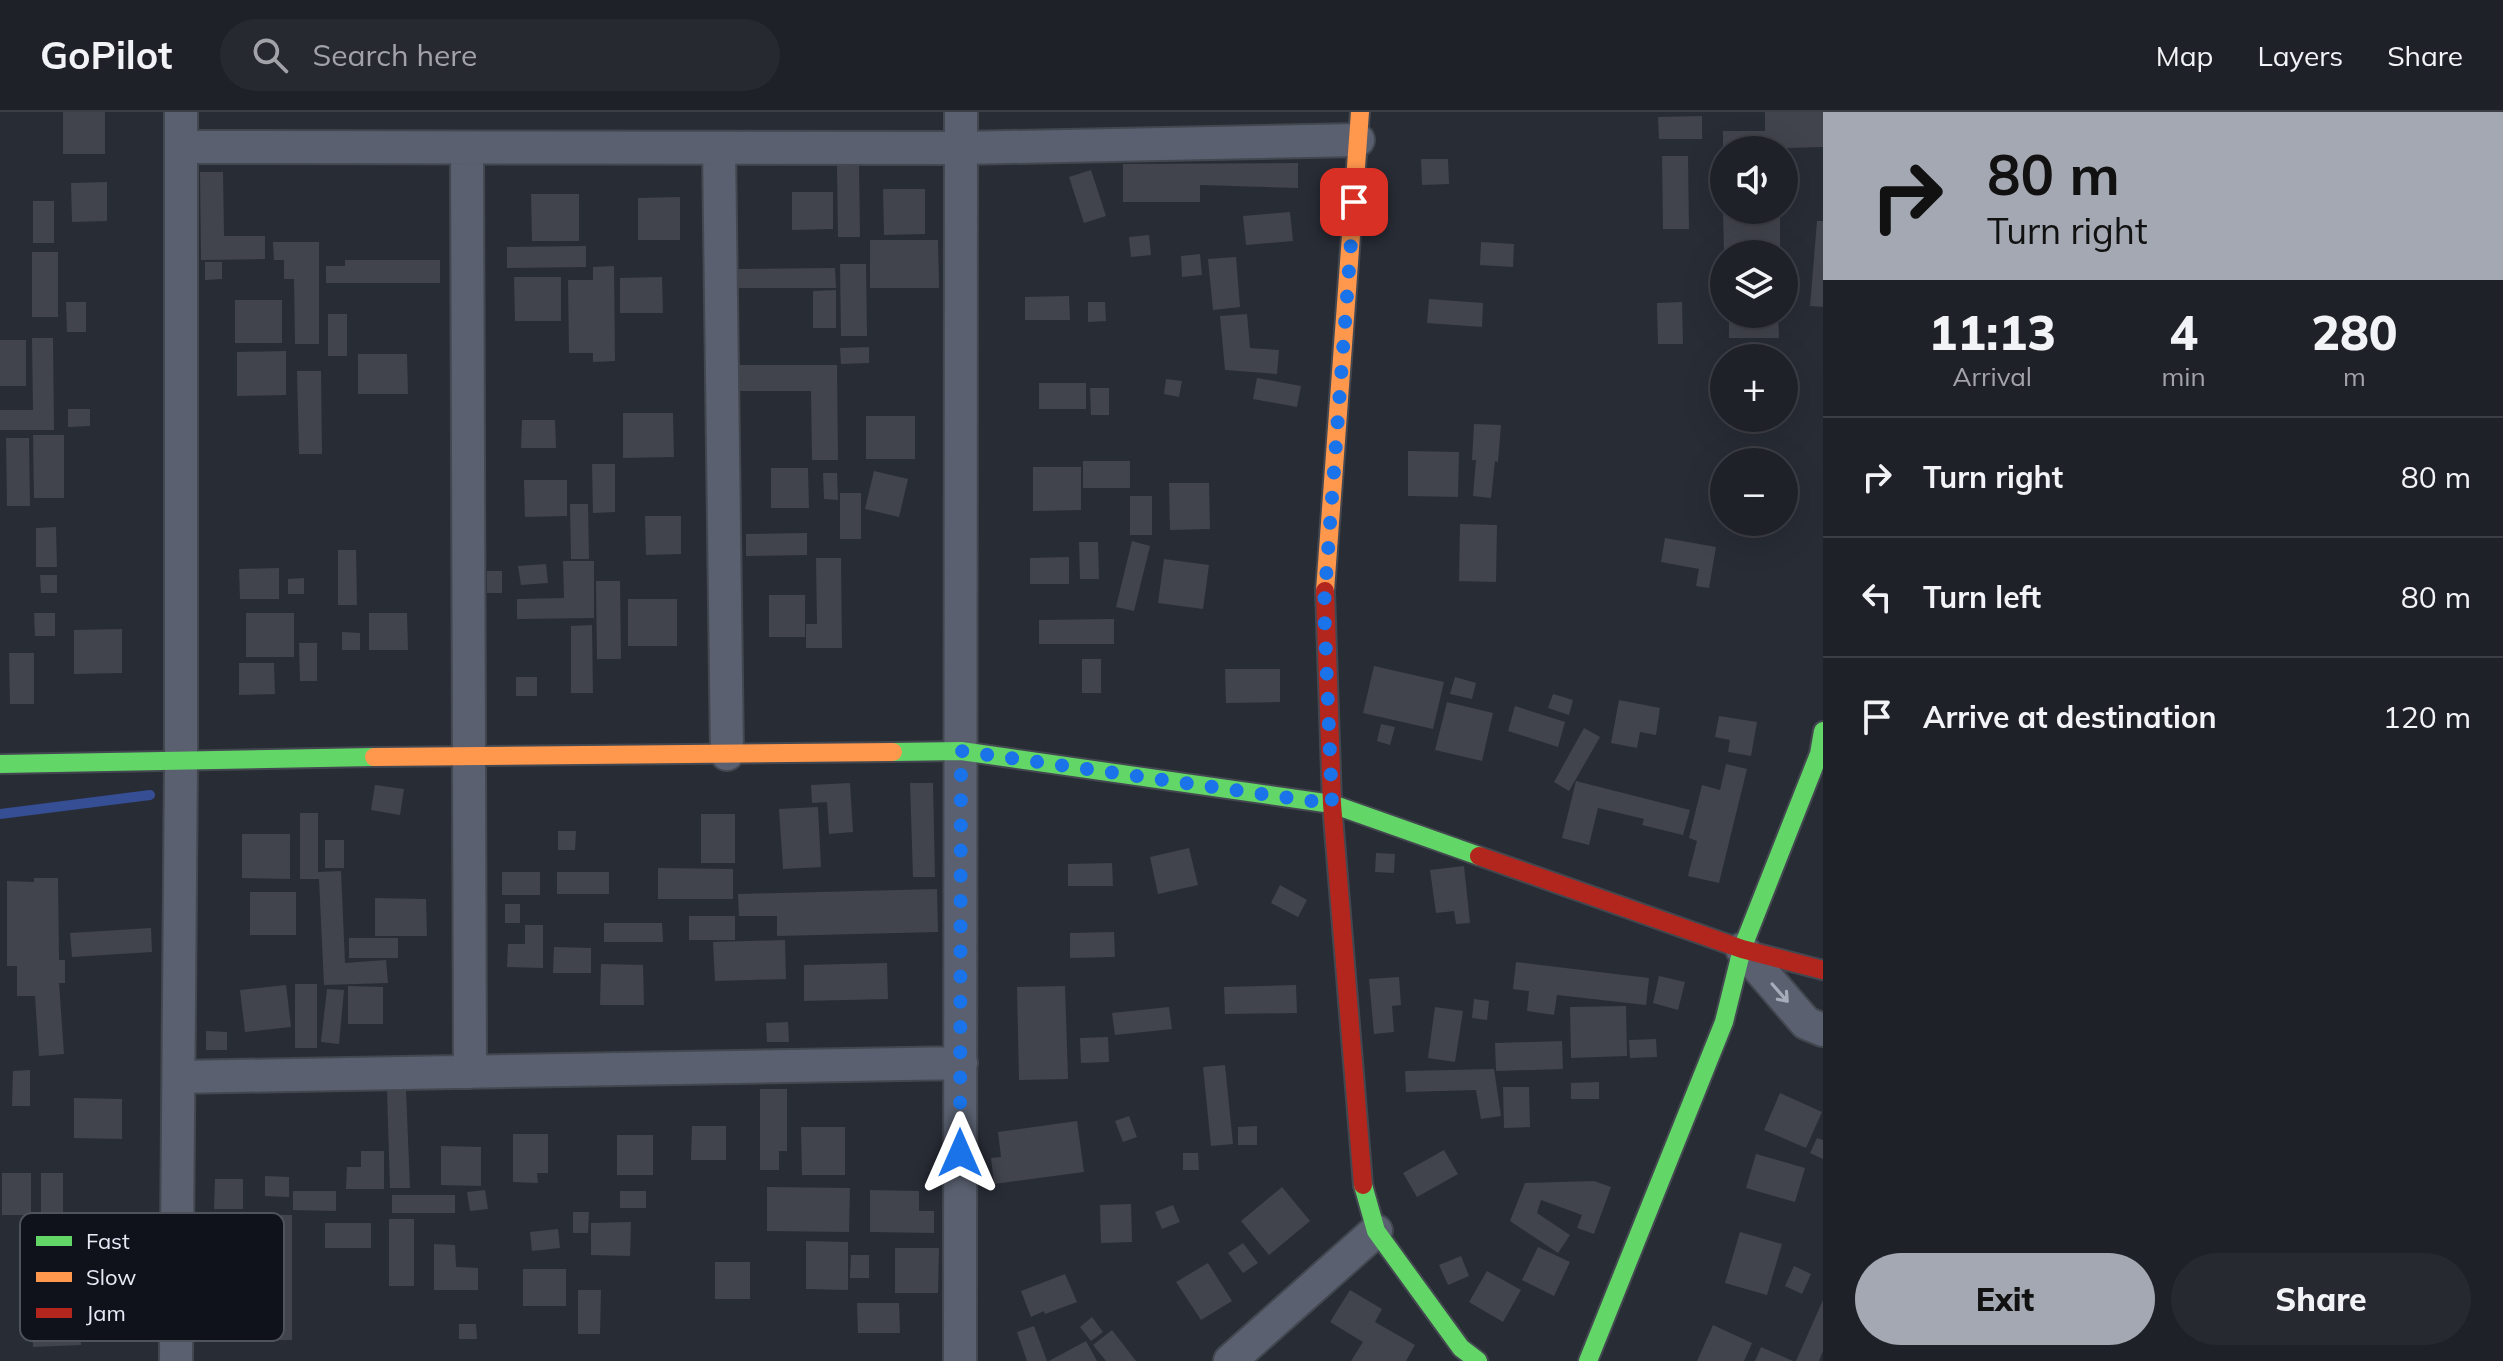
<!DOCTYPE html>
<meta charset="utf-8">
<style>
:root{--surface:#1e2128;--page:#262930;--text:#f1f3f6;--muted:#a1a3a8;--line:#3c3e45;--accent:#a3a8b2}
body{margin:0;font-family:Mulish,sans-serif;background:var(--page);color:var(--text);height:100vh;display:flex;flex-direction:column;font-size:30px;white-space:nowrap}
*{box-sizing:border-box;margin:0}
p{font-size:26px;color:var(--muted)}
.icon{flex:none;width:44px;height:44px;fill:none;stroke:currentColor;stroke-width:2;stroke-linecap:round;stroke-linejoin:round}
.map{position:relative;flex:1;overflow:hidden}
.drawer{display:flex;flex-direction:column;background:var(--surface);width:680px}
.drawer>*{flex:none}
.hud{background:#a3a8b2;color:#111;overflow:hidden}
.buttons{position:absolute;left:1710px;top:24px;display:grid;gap:16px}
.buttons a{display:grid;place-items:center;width:88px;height:88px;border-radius:50%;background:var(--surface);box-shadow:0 8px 32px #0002,0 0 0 2px var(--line);font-size:40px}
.pin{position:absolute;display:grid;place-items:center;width:68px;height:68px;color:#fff;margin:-34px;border-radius:16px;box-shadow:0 4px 12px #0006}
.me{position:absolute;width:88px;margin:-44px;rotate:0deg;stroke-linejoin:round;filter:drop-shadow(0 0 6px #0008)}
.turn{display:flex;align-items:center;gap:28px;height:168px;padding:0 32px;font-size:36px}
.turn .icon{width:104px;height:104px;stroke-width:2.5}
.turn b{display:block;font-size:56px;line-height:68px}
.eta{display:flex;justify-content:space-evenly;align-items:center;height:136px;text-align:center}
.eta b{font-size:48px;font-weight:800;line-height:56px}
.button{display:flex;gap:16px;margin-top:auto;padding:16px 32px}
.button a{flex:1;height:92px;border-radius:48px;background:var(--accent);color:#111;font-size:32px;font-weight:800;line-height:92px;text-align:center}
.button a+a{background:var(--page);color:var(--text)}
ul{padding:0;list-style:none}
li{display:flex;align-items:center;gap:24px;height:120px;padding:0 32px;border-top:2px solid var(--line)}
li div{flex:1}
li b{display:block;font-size:30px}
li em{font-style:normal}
header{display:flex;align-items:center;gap:48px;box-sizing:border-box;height:112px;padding:0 40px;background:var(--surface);border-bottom:2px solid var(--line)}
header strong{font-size:38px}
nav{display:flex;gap:44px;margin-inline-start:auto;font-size:28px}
.search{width:560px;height:72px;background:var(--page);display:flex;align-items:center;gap:20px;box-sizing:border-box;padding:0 28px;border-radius:44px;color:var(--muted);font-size:30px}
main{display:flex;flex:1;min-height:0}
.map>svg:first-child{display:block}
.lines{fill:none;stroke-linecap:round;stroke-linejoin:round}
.stream{stroke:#354e94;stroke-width:10}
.building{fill:#41444c}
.street-casing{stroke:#43474f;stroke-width:36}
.fast-casing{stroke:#43474f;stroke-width:22}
.slow-casing{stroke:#43474f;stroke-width:22}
.jam-casing{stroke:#43474f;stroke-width:22}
.street{stroke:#5a6070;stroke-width:32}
.fast{stroke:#63d668;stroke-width:18}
.slow{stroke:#ff974d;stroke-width:18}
.jam{stroke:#b3261e;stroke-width:18}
.oneway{stroke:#a6acba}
.route{stroke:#1a73e8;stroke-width:14;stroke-dasharray:0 25.2}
.key{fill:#0f121a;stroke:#4f535c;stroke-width:2}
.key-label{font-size:22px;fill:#e5eaf6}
</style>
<header>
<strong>GoPilot</strong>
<div class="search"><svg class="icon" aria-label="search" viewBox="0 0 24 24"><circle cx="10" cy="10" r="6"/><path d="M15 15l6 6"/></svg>Search here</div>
<nav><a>Map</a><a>Layers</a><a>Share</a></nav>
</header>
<main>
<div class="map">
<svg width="1823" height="1249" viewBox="0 0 1823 1249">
<rect width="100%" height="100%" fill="#282c35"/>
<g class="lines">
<!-- stream -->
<path class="stream" d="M0,702L150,683"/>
</g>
<!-- building -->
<path class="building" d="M63,0H105V42H63Z
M1765,0H1823V35L1723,38V19H1765Z
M1702,4V27H1659L1658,5Z
M1662,44H1688L1689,117H1663Z
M1421,47H1448L1449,72L1422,73Z
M1298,51V76L1200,73V90H1123V52Z
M837,53H859L860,125H838Z
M1091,58L1106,104L1084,111L1069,65Z
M200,60H223L224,124H265V147L201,148Z
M107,70V109L72,110L71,71Z
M883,77H925V122L884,123Z
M792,80H833V117L792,118Z
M531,82H579V129H532Z
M680,85V128H638V86Z
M33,89H54V131H33Z
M1723,98H1780V142H1724Z
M1290,100L1293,129L1246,133L1243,104Z
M1817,109H1823V195L1810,194Z
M1149,123L1151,143L1131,145L1129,125Z
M870,128H938L939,176H870Z
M273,130H319V232H295L294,167H284V148H274Z
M1481,130L1514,132L1513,155L1480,153Z
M586,134V155L507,156V135Z
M32,140H58V205H32Z
M1200,142L1202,163L1182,165L1181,144Z
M1236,145L1240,195L1213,198L1208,147Z
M345,148H440V171H326V154H345Z
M205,150H222V167L205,168Z
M840,152H866L867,224H841Z
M614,154L615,249L593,250V241H569L568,168H593V155Z
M835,156L836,176H734V157Z
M514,165H561V209H515Z
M662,165L663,201H620V166Z
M836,178V216H813V179Z
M1069,184L1070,208H1025V185Z
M1429,187L1483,191L1482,215L1427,211Z
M235,188H282V231H235Z
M66,190H86V220H67Z
M1088,190H1105L1106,209L1088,210Z
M1682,190L1683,232H1658L1657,191Z
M328,202H347V244H328Z
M1247,202L1250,236L1279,238L1277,262L1225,258L1220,204Z
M1729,202H1778L1779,226H1729Z
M32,226H53L54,318H0V298H33Z
M0,228H26V274H0Z
M869,235V251L841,252L840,236Z
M286,239V283L237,284V240Z
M358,242H407L408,282H358Z
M739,253H837L838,348H812L811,279H738Z
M297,259H321L322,342H299Z
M1257,266L1301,274L1297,295L1253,287Z
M1166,267L1182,269L1179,285L1164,282Z
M1039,271H1086V297H1039Z
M1090,276H1109V303H1091Z
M68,297H90V314L68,315Z
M623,301H673L674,345L623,346Z
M866,304H915V347H866Z
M522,308H555L556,336H521Z
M1474,312L1501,313L1498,350L1495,349L1491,386L1473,384L1476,348H1472Z
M33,323H64V386H34Z
M6,326H29L30,394H7Z
M1408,339L1459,340L1458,385L1408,384Z
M1083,349H1130V376H1083Z
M592,352H615V400L593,401Z
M1033,355H1081V398L1033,399Z
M771,356H808L809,396H771Z
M874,359L908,367L899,405L865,397Z
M823,361H837L838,388L824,387Z
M524,368H567V404L525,405Z
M1169,371H1209L1210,417L1170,418Z
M840,381H861V427H840Z
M1130,384H1152V423H1130Z
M570,392H588L589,447H571Z
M645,404H681V442L646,443Z
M1460,412L1497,413L1496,470L1459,469Z
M56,415L57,455H36V416Z
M807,421V443L746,444V422Z
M1665,426L1716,435L1709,476L1696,474L1699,457L1661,450Z
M1132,429L1150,434L1134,499L1116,495Z
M1079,430H1098L1099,467H1080Z
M338,438H356L357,493H338Z
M1069,445V472H1030V446Z
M816,446H841L842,536H806V512H817Z
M1164,447L1209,453L1203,497L1158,491Z
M563,449H594V506L517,507V487L564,486Z
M546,452L548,471L521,473L518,454Z
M279,456V487H240L239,457Z
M487,459H502V481H487Z
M40,463H57V481H41Z
M304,466V482H288V467Z
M596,469H620L621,547H597Z
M769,483H805V525H769Z
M628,487H677V534H628Z
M34,501H55V524H35Z
M246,501H294V545H246Z
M369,501H407L408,538H369Z
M1114,507V532H1039V508Z
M592,513L593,581H571V514Z
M122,517V561L74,562V518Z
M342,520L360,521V538H342Z
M299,531H317V569H300Z
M9,541H34V592H10Z
M1082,547H1101V581H1082Z
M239,551H274L275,582L239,583Z
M1374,554L1444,570L1433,617L1363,601Z
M1225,557H1280V590L1226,591Z
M516,565H537V584H516Z
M1455,565L1476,571L1472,587L1450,582Z
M1553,582L1573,588L1569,603L1548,596Z
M1619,588L1660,596L1656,623L1640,620L1637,636L1611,631Z
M1447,590L1493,601L1482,649L1435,638Z
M1515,594L1565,610L1558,635L1508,619Z
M1719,604L1757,610L1751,644L1728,640L1730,628L1715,625Z
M1381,612L1395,615L1390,633L1377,629Z
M1584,616L1600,625L1569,679L1554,670Z
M1726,652L1747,657L1719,771L1688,764L1697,729L1689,726L1702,673L1720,678Z
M1576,669L1690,698L1683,723L1642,713L1644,707L1598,696L1589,733L1562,726Z
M850,671L853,720L829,722L827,690L812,691L811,673Z
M910,671H933L935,765H913Z
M375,673L404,677L400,703L371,698Z
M818,695L821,755L783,757L779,697Z
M300,701H318V760L341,759L345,851L386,848L388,871L324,873L319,767H300Z
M701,702H735V751H701Z
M558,719H576L575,738H558Z
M242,722H290V767L242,766Z
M325,728H344V756H325Z
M1189,736L1198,773L1158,782L1150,745Z
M1376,741L1395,742L1394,761L1375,760Z
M1112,751L1113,774H1068V752Z
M1464,754L1470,811L1456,812L1454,799L1436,801L1430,758Z
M658,756L733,757V787H658Z
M502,760H540V783H502Z
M557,760H609V782H557Z
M34,766H58L59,848H65V871H59L64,942L39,944L35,884H17V854H7V769L34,770Z
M1280,773L1307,788L1298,805L1271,791Z
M937,777L938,820L777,824V804H739L738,782Z
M250,780H296V823H250Z
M375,786L426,787L427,824H375Z
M505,792H520V811H505Z
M689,804H735V828H689Z
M604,811H662L663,830H604Z
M525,813H543V856L507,855L508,832H525Z
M151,816L152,840L72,845L70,821Z
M1114,820L1115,845L1070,846V821Z
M349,826H398V846H349Z
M785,828L786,867L715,869L713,830Z
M554,835L591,836V861H553Z
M1516,850L1649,866L1646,893L1557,883L1554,903L1527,899L1529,879L1513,877Z
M887,851L888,887L804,889V853Z
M601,852L643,853L644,893H600Z
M1659,864L1685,870L1678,898L1653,891Z
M1399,865L1401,893L1392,894L1394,920L1374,922L1369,867Z
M295,872H317V936H295Z
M286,873L291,915L245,920L240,878Z
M1296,873L1297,901L1225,902L1224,875Z
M348,874L383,875V912H348Z
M1065,874L1068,967L1019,968L1017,875Z
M327,877L344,878L339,932L321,930Z
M1474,887L1489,889L1487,908L1472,906Z
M1626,894L1627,944L1571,946L1570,895Z
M1169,895L1172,917L1115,923L1112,901Z
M1435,895L1463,899L1455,950L1428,946Z
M788,910L789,930H767L766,911Z
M206,919L227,920V938H206Z
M1108,925L1109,950L1081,951L1080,926Z
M1656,927L1657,945L1630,946L1629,928Z
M1562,929L1563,957L1496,959L1495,931Z
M1225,953L1233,1032L1211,1034L1203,955Z
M1494,957L1501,1004L1481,1007L1476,978L1406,980L1405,959Z
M30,958V994H12L13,959Z
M1599,970V987H1571V971Z
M1503,975H1529L1530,1015L1504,1016Z
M760,977H787V1039H779V1058H760Z
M387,978H406L410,1076H390Z
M1780,981L1822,1000L1806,1036L1764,1018Z
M74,986L122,987V1027L74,1026Z
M1129,1004L1137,1025L1123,1030L1115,1009Z
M1077,1009L1084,1060L994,1072L991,1046L1001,1045L998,1020Z
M692,1014H726V1048H691Z
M1257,1014V1033H1238V1015Z
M801,1015H845V1063H802Z
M513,1022H548V1061H537L538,1071L513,1070Z
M617,1023H653V1063H617Z
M1817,1026L1823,1028V1047L1810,1041Z
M441,1034L481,1035V1074L441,1073Z
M1444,1038L1458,1062L1417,1085L1403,1061Z
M361,1039H384V1077H346L347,1055H361Z
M1183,1041H1198L1199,1058H1183Z
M1756,1042L1805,1056L1795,1090L1746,1076Z
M2,1061H31V1103H2Z
M41,1061H63V1109H41Z
M265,1064L289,1065V1085L265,1084Z
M215,1067H243V1097H214Z
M1594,1069L1611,1075L1594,1122L1577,1116L1582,1103L1541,1088L1537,1101L1570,1123L1558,1141L1510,1109L1525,1071Z
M767,1075L850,1076L849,1120L767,1119Z
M1282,1075L1310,1109L1269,1143L1241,1109Z
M485,1078L488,1097L470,1099L467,1080Z
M870,1078L919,1079V1099H934V1121L870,1120Z
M293,1079H336V1099L293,1098Z
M620,1079H646V1096H620Z
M392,1083H455V1101H392Z
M1131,1092L1132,1130L1101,1131L1100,1093Z
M1173,1093L1180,1110L1162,1117L1155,1100Z
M573,1100H589L588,1121H573Z
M201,1103H292V1228H241V1205L271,1206V1181H251V1136H272V1129H228L233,1227L206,1229Z
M389,1107H414V1174H389Z
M631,1110L630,1144L591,1143V1111Z
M325,1111H371V1136H325Z
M558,1117L560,1136L532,1139L530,1120Z
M1740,1120L1782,1132L1767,1183L1725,1171Z
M806,1129L848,1130V1178L806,1177Z
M104,1130L105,1156L77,1157L81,1233L33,1235L28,1133Z
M1243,1131L1258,1151L1243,1161L1228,1141Z
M434,1132L455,1133L456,1155L478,1156V1178H434Z
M1538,1135L1570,1150L1554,1184L1522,1168Z
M895,1136H939L938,1181H895Z
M851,1143H869V1166H850Z
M1461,1144L1469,1164L1448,1173L1439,1153Z
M715,1150H750V1187H715Z
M1208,1151L1232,1189L1201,1208L1176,1170Z
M1794,1154L1811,1162L1802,1182L1785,1174Z
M523,1157H566V1194H523Z
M1487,1159L1521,1178L1503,1210L1469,1190Z
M1065,1162L1077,1190L1045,1202L1044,1199L1031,1205L1021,1179Z
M578,1178H601L600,1222H578Z
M1350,1178L1382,1197L1375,1210L1415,1233L1406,1249H1351L1363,1230L1330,1210Z
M1823,1188V1239L1819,1249H1796Z
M857,1191H899L900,1221H858Z
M1092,1205L1103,1220L1091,1229L1080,1215Z
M459,1212H476L477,1227H459Z
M1713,1213L1752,1231L1744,1249H1697Z
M1034,1214L1047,1249H1027L1017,1220Z
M1112,1218L1136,1249H1106L1093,1233Z
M1086,1229L1097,1249H1049Z
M1761,1235L1793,1249H1755Z"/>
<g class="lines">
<defs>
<path id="street" d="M181,35L962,36L1358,28
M467,36L470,960
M719,36L727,642
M1742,837L1806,911L1823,918
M179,965L961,951
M176,1249L181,647V0
M960,1249L961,0
M1230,1249L1376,1119"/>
<path id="fast" d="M893,640L961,639L1332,692L1479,744
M0,652L374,645
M1363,1073L1376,1119L1461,1236L1478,1249
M1588,1249L1724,910L1742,837L1819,642L1823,619"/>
<path id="slow" d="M1325,479L1360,0
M374,645L893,640"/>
<path id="jam" d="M1325,479L1332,692L1363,1073
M1479,744L1742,837L1823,858"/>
</defs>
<!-- street casing -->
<use href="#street" class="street-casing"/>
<!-- fast casing -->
<use href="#fast" class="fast-casing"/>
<!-- slow casing -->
<use href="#slow" class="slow-casing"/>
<!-- jam casing -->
<use href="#jam" class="jam-casing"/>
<!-- street -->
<use href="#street" class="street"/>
<!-- fast -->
<use href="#fast" class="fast"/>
<!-- slow -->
<use href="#slow" class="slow"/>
<!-- jam -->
<use href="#jam" class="jam"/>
</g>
<!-- one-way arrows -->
<defs><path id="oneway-shaft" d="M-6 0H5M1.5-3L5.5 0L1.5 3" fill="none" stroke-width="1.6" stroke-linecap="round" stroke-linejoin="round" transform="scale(2)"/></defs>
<use class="oneway" href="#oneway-shaft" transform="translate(1780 881) rotate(49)"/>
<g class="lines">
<!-- route -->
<path class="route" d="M960,1041L961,639L1332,692L1324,493L1354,90"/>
</g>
<!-- legend -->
<rect x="20" y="1101" width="264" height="128" rx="12" class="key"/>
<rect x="36" y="1124" width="36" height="10" fill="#63d668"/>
<rect x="36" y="1160" width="36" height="10" fill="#ff974d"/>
<rect x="36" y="1196" width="36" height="10" fill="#b3261e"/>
<g class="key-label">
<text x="86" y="1137">Fast</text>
<text x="86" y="1173">Slow</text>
<text x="86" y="1209">Jam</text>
</g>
</svg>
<div class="buttons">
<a><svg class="icon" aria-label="sound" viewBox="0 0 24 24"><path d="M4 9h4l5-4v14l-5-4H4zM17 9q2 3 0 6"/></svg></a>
<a><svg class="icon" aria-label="layers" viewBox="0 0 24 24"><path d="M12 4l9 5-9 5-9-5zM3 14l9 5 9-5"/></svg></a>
<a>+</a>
<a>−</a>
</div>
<div class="pin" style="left:1354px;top:90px;background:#d93025"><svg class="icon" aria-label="arrive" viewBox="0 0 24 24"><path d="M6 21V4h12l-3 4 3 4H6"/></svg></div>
<svg class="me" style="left:960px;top:1041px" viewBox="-20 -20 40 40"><path d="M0-17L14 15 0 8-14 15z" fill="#1a73e8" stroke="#fff" stroke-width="4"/></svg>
</div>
<section class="drawer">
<div class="hud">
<div class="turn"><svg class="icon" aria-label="right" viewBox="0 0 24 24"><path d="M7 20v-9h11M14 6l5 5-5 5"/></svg><div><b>80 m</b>Turn right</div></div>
</div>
<div class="eta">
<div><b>11:13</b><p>Arrival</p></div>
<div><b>4</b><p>min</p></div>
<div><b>280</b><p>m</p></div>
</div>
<ul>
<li><svg class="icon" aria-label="right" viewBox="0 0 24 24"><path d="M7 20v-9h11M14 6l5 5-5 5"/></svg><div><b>Turn right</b></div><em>80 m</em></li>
<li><svg class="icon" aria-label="left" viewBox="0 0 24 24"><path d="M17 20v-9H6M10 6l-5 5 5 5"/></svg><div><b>Turn left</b></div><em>80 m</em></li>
<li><svg class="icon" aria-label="arrive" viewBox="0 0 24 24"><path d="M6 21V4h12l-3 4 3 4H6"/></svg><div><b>Arrive at destination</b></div><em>120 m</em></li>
</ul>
<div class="button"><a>Exit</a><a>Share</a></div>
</section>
</main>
